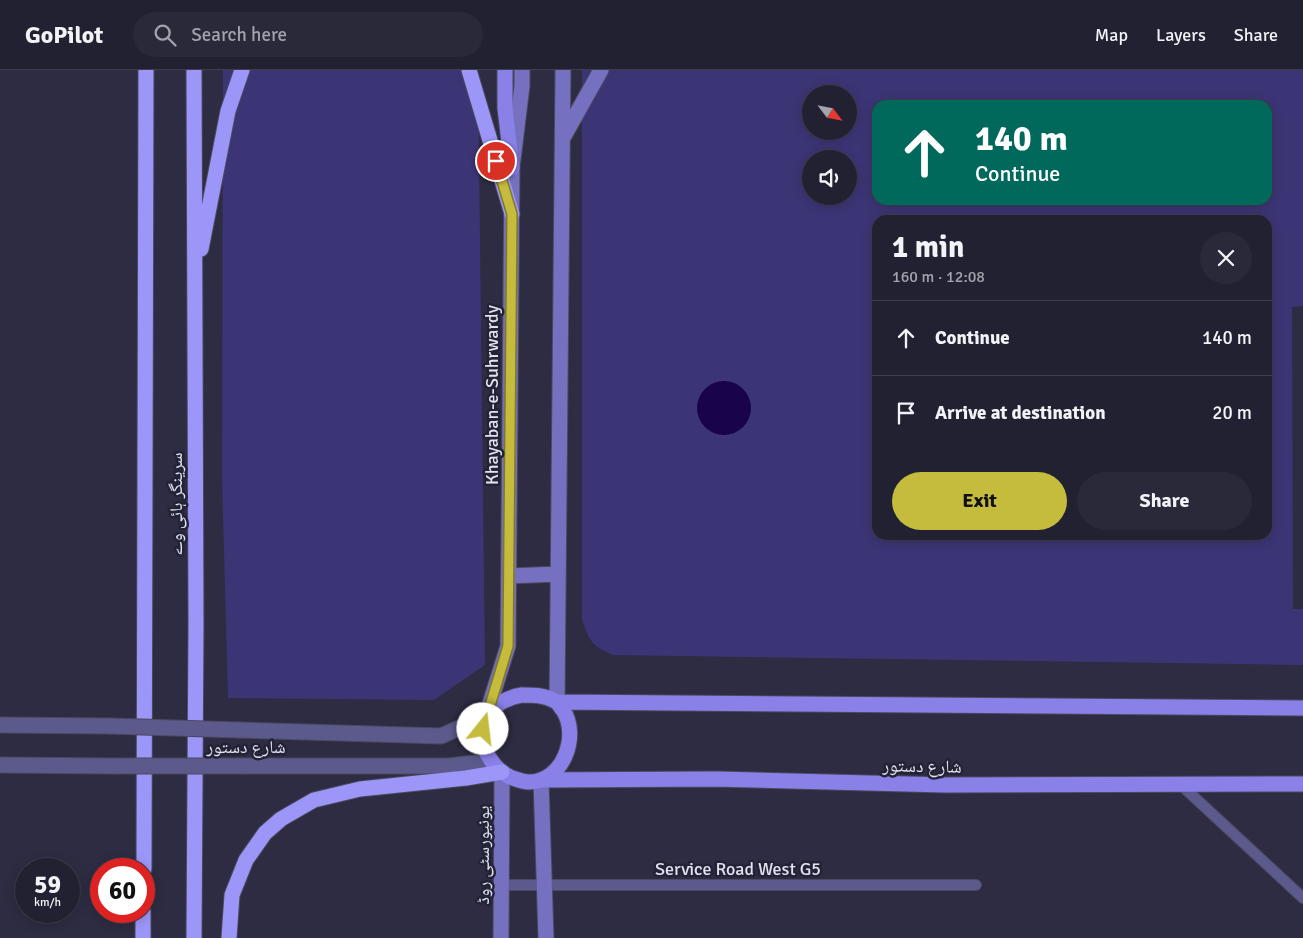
<!DOCTYPE html>
<meta charset="utf-8">
<style>
:root{--surface:#222132;--page:#2a293a;--text:#f1f3f6;--muted:#a2a3ac;--line:#3f3e4d;--accent:#c5bc3d}
body{margin:0;font-family:Signika,"Noto Naskh Arabic",sans-serif;background:var(--page);color:var(--text);height:100vh;display:flex;flex-direction:column;font-size:19px;white-space:nowrap}
*{box-sizing:border-box;margin:0}
p{font-size:16px;color:var(--muted)}
.icon{flex:none;width:28px;height:28px;fill:none;stroke:currentColor;stroke-width:2;stroke-linecap:round;stroke-linejoin:round}
.map{position:relative;flex:1;overflow:hidden}
.drawer{position:absolute;left:872px;top:145px;width:400px;height:325px;display:flex;flex-direction:column;background:var(--surface);border-radius:15px;box-shadow:0 2px 12px #0003,0 0 0 1px var(--line)}
.drawer>*{flex:none}
.top-card{position:absolute;left:872px;top:30px;width:400px;height:105px;border-radius:15px;box-shadow:0 2px 12px #0003,0 0 0 1px var(--line);background:#00695c;color:#fff;overflow:hidden}
.needle{width:32px;rotate:122deg}
.tools{position:absolute;left:802px;top:15px;display:grid;gap:10px}
.tools a{display:grid;place-items:center;width:55px;height:55px;border-radius:50%;background:var(--surface);box-shadow:0 2px 12px #0003,0 0 0 1px var(--line);font-size:25px}
.speed{position:absolute;left:15px;top:788px;display:flex;gap:10px;font-size:25px;font-weight:700;text-align:center}
.speed>*{display:grid;place-content:center;width:65px;height:65px;border-radius:50%;background:var(--surface);box-shadow:0 2px 12px #0003,0 0 0 1px var(--line);line-height:1}
.speed small{font-size:12px;font-weight:400}
.speed .limit{border:8px solid #d22;background:#fff;color:#111}
.pin{position:absolute;display:grid;place-items:center;width:42px;height:42px;color:#fff;margin:-21px;border:2px solid #fff;border-radius:50%;box-shadow:0 1px 5px #0007}
.me{position:absolute;width:55px;margin:-28px;rotate:16deg;stroke-linejoin:round;filter:drop-shadow(0 0 4px #0008)}
.turn{display:flex;align-items:center;gap:18px;height:105px;padding:0 20px;font-size:22px}
.turn .icon{width:65px;height:65px;stroke-width:2.5}
.turn b{display:block;font-size:35px;line-height:42px}
.round{display:grid;place-items:center;flex:none;width:52px;height:52px;border-radius:26px;background:var(--page)}
.head{display:flex;align-items:center;justify-content:space-between;height:85px;padding:0 20px}
h1{font-size:30px;font-weight:700;line-height:38px}
.cta{display:flex;gap:10px;margin-top:auto;padding:10px 20px}
.cta a{flex:1;height:58px;border-radius:30px;background:var(--accent);color:#111;font-size:20px;font-weight:700;line-height:58px;text-align:center}
.cta a+a{background:var(--page);color:var(--text)}
ul{padding:0;list-style:none}
li{display:flex;align-items:center;gap:15px;height:75px;padding:0 20px;border-top:1px solid var(--line)}
li div{flex:1}
li b{display:block;font-size:19px}
li em{font-style:normal}
header{display:flex;align-items:center;gap:30px;box-sizing:border-box;height:70px;padding:0 25px;background:var(--surface);border-bottom:1px solid var(--line)}
header strong{font-size:24px}
nav{display:flex;gap:28px;margin-inline-start:auto;font-size:18px}
.search{width:350px;height:45px;background:var(--page);display:flex;align-items:center;gap:12px;box-sizing:border-box;padding:0 18px;border-radius:28px;color:var(--muted);font-size:19px}
.map>svg:first-child{display:block}
.green{fill:#3c3575;fill-rule:evenodd}
.water{fill:#19034a}
.lines{fill:none;stroke-linecap:round;stroke-linejoin:round}
.lane-casing{stroke:#4a495e;stroke-width:12}
.street-casing{stroke:#4a495e;stroke-width:17}
.secondary-casing{stroke:#4a495e;stroke-width:17}
.primary-casing{stroke:#4a495e;stroke-width:17}
.highway-casing{stroke:#4a495e;stroke-width:17}
.lane{stroke:#5c5a8c;stroke-width:10}
.street{stroke:#5c5a8c;stroke-width:15}
.secondary{stroke:#7670c0;stroke-width:15}
.primary{stroke:#8a81e8;stroke-width:15}
.highway{stroke:#9c96f8;stroke-width:15}
.street-bridge-casing{stroke:#4a495e;stroke-width:17;stroke-linecap:butt}
.street-bridge{stroke:#5c5a8c;stroke-width:15}
.route-casing{stroke:#807a28;stroke-width:12}
.route{stroke:#c5bc3d;stroke-width:9}
.labels{text-anchor:middle;dominant-baseline:central;stroke-width:5;stroke-linejoin:round;paint-order:stroke}
.street-label{font-size:18px;fill:#e1e1ef;stroke:#232337}
</style>
<header>
<strong>GoPilot</strong>
<div class="search"><svg class="icon" aria-label="search" viewBox="0 0 24 24"><circle cx="10" cy="10" r="6"/><path d="M15 15l6 6"/></svg>Search here</div>
<nav><a>Map</a><a>Layers</a><a>Share</a></nav>
</header>
<div class="map">
<svg width="1303" height="868" viewBox="0 0 1303 868">
<rect width="100%" height="100%" fill="#2d2c42"/>
<!-- green -->
<path class="green" d="M223,0H478L485,595L434,630L228,628L222,407Z
M582,0H1303V236L1292,237L1293,539H1303V595L613,585C592,576 589,571 582,549ZM811,24H849V61H811ZM878,35H1268V130H878ZM811,89H849V126H811ZM878,150H1268V465H878Z"/>
<!-- water -->
<path class="water" d="M697 338a27 27 0 1 1 54 0a27 27 0 1 1-54 0Z"/>
<g class="lines">
<defs>
<path id="lane" d="M1180,714L1303,828
M501,815H976"/>
<path id="street" d="M0,655L109,656
M239,660L441,666L486,646
M0,695L113,696
M243,696H449L491,691"/>
<path id="secondary" d="M564,66L601,0
M509,506L558,504
M557,632L563,0
M486,646L508,576L512,98L522,16V0
M541,710L546,868
M501,868L502,702"/>
<path id="primary" d="M505,0V38L512,98
M522,625C534,625 544,625 555,631C559,633 560,637 563,640C580,666 563,712 529,712C522,712 516,709 510,707C490,697 473,668 487,646C494,634 509,627 522,625Z
M557,632L1303,638
M541,710L716,709L945,715L1303,714"/>
<path id="highway" d="M469,0L512,144
M201,179L228,41L242,0
M144,799L146,0
M143,868V841
M194,868L196,554L194,0
M229,868L232,825L246,790L265,763L281,749L314,730L360,719L466,708L502,702"/>
</defs>
<!-- lane casing -->
<use href="#lane" class="lane-casing"/>
<!-- street casing -->
<use href="#street" class="street-casing"/>
<!-- secondary casing -->
<use href="#secondary" class="secondary-casing"/>
<!-- primary casing -->
<use href="#primary" class="primary-casing"/>
<!-- highway casing -->
<use href="#highway" class="highway-casing"/>
<!-- lane -->
<use href="#lane" class="lane"/>
<!-- street -->
<use href="#street" class="street"/>
<!-- secondary -->
<use href="#secondary" class="secondary"/>
<!-- primary -->
<use href="#primary" class="primary"/>
<!-- highway -->
<use href="#highway" class="highway"/>
<defs>
<path id="street-bridge" d="M109,656L239,660
M113,696H243"/>
</defs>
<!-- street-bridge casing -->
<use href="#street-bridge" class="street-bridge-casing"/>
<!-- street-bridge -->
<use href="#street-bridge" class="street-bridge"/>
</g>
<g class="lines">
<defs>
<path id="route" d="M483,659L508,576L512,144L496,91"/>
</defs>
<!-- route casing -->
<use href="#route" class="route-casing"/>
<!-- route -->
<use href="#route" class="route"/>
</g>
<g class="labels">
<!-- street labels -->
<g class="street-label">
<text transform="translate(492 325) rotate(-90)">Khayaban-e-Suhrwardy</text>
<text transform="translate(176 434) rotate(-90)">سرینگر ہائی وے</text>
<text x="246" y="677">شارع دستور</text>
<text transform="translate(922 696) rotate(1)">شارع دستور</text>
<text transform="translate(483 785) rotate(-90)">یونیورسٹی روڈ</text>
<text x="738" y="799">Service Road West G5</text>
</g>
</g>
</svg>
<div class="tools">
<a><svg class="needle" viewBox="-14 -14 28 28"><path d="M0-13l5 13h-10z" fill="#e53935"/><path d="M0 13l5-13h-10z" fill="#a2a3ac"/></svg></a>
<a><svg class="icon" aria-label="sound" viewBox="0 0 24 24"><path d="M4 9h4l5-4v14l-5-4H4zM17 9q2 3 0 6"/></svg></a>
</div>
<div class="speed"><div>59<small>km/h</small></div><div class="limit">60</div></div>
<div class="pin" style="left:496px;top:91px;background:#d93025"><svg class="icon" aria-label="arrive" viewBox="0 0 24 24"><path d="M6 21V4h12l-3 4 3 4H6"/></svg></div>
<svg class="me" style="left:483px;top:659px" viewBox="-20 -20 40 40"><circle r="19" fill="#fff"/><path d="M0-13L10 11 0 6-10 11z" fill="#c5bc3d"/></svg>
<div class="top-card">
<div class="turn"><svg class="icon" aria-label="ahead" viewBox="0 0 24 24"><path d="M12 20V5M6 11l6-6 6 6"/></svg><div><b>140 m</b>Continue</div></div>
</div>
<section class="drawer">
<div class="head"><div><h1>1 min</h1><p>160 m · 12:08</p></div><a class="round"><svg class="icon" aria-label="close" viewBox="0 0 24 24"><path d="M6 6l12 12M18 6L6 18"/></svg></a></div>
<ul>
<li><svg class="icon" aria-label="ahead" viewBox="0 0 24 24"><path d="M12 20V5M6 11l6-6 6 6"/></svg><div><b>Continue</b></div><em>140 m</em></li>
<li><svg class="icon" aria-label="arrive" viewBox="0 0 24 24"><path d="M6 21V4h12l-3 4 3 4H6"/></svg><div><b>Arrive at destination</b></div><em>20 m</em></li>
</ul>
<div class="cta"><a>Exit</a><a>Share</a></div>
</section>
</div>
